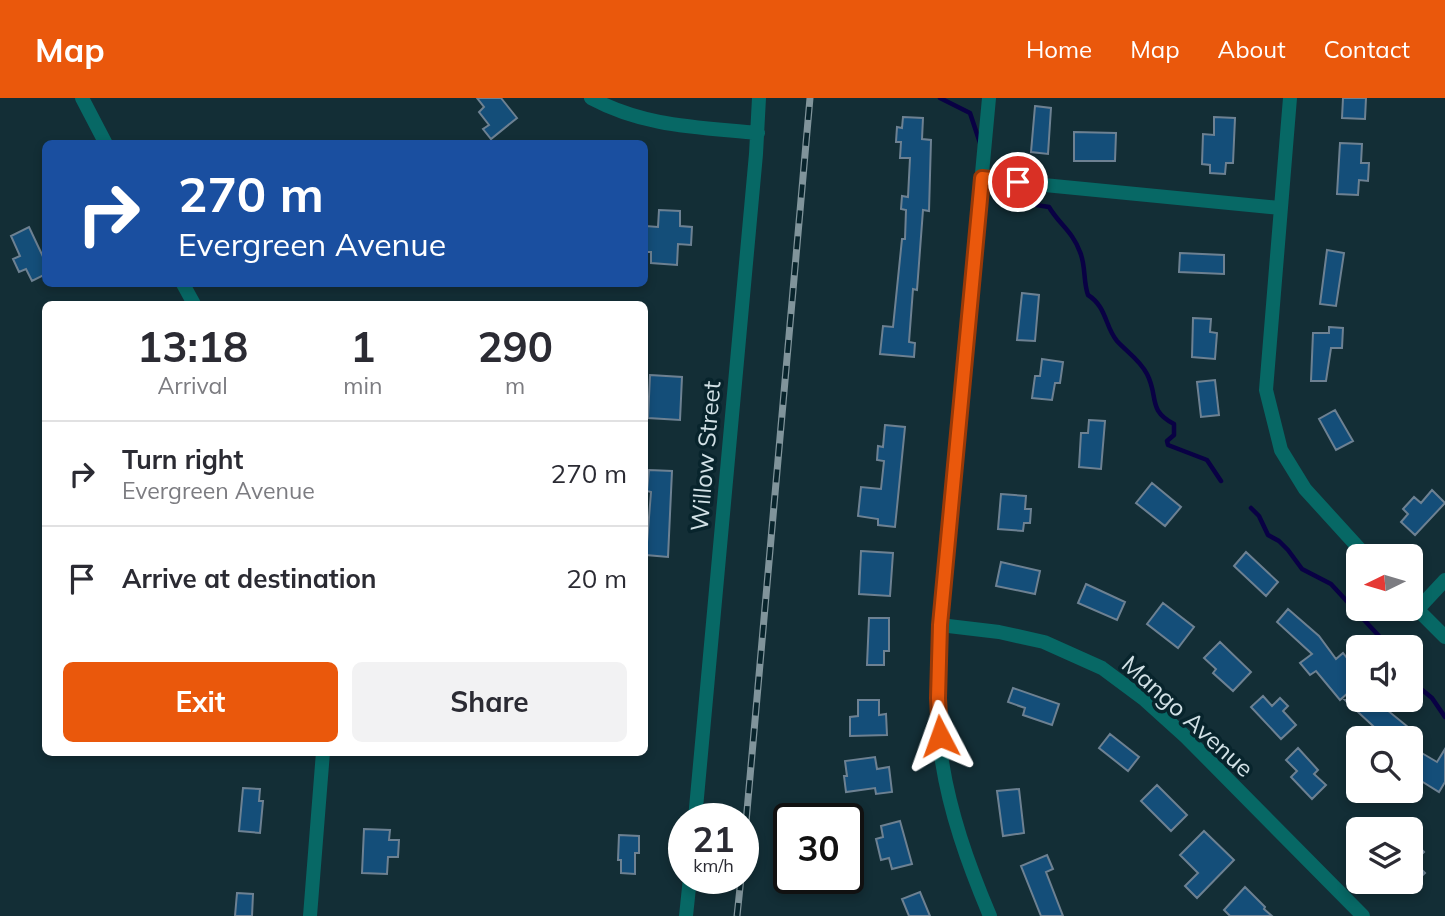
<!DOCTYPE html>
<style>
:root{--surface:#fff;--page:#f2f2f3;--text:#2b2b33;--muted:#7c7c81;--line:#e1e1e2;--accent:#ea580c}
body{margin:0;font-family:Mulish,sans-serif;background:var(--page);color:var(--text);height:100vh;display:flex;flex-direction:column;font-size:26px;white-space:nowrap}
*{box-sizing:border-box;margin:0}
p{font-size:23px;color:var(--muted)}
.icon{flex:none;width:38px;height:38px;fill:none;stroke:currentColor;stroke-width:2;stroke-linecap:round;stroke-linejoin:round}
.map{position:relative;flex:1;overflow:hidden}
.sheet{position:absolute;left:42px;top:203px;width:606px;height:455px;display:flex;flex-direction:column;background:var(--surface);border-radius:10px;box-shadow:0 4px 10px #0003}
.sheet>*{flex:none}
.banner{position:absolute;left:42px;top:42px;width:606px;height:147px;border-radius:10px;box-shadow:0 4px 10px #0003;background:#1a4fa0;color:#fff;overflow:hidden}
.needle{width:46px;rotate:265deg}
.tools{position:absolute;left:1346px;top:446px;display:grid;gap:14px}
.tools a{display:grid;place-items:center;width:77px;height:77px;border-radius:10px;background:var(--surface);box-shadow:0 4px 10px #0003;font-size:35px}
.speed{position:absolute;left:668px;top:705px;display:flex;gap:14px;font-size:35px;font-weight:700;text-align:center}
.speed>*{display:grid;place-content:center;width:91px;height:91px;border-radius:50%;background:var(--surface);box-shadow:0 4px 10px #0003;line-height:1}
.speed small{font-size:18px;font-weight:400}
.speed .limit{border:4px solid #111;border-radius:10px;background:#fff;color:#111}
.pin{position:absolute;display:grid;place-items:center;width:60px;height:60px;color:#fff;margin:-30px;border:4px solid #fff;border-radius:50%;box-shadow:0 2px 7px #0007}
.me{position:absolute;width:77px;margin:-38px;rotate:356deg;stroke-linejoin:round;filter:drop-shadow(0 0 5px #0008)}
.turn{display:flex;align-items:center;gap:24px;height:147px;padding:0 21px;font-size:32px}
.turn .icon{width:91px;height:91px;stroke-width:2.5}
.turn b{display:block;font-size:49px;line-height:60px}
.eta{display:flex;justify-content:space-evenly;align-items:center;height:119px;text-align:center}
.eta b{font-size:42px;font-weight:700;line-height:49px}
.cta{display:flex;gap:14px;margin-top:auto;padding:14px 21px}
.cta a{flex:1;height:80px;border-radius:10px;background:var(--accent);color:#fff;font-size:28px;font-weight:700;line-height:80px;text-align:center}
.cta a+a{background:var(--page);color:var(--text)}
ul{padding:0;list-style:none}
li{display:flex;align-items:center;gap:21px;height:105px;padding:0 21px;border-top:2px solid var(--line)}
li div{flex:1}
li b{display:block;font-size:26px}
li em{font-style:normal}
header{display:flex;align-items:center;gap:42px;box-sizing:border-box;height:98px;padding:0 35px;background:var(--accent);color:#fff}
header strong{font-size:33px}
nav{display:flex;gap:38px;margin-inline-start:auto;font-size:24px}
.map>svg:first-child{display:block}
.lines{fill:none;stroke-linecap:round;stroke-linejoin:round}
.stream{stroke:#090144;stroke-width:4.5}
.building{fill:#144e79;stroke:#6d8192;stroke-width:2}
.minor{stroke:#076865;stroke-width:14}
.rail-casing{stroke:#80949b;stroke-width:7}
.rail{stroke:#08242c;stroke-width:4.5;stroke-dasharray:13;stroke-linecap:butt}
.route-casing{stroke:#983908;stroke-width:18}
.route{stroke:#ea580c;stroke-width:12}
.labels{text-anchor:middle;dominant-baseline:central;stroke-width:7;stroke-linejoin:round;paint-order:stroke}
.street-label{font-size:24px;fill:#d2e1e6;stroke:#08242c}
</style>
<header>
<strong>Map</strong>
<nav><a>Home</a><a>Map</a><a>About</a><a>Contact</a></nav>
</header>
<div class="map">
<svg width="1445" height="818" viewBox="0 0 1445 818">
<rect width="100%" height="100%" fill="#132e36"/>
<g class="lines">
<!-- stream -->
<path class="stream" d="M940,0L970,15L980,45
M993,86L998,101L1049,109C1059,126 1073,134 1080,154C1086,168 1083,183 1088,197C1107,209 1105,229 1117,243C1127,254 1140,262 1147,276C1159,299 1147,312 1174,326V337L1167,343L1168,347L1207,362L1221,383
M1251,410L1259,418L1268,437L1279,443L1288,452L1302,471L1331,486L1390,550
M1410,582L1432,600L1445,619"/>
</g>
<!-- building -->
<path class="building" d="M477,0H501L517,20L491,41L483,31L489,27L479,14L484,9Z
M1343,0H1366L1365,21L1342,20Z
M1035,8L1051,10L1048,56L1031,54Z
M903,19L923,20L922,41L931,42L929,113L923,112L917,192L913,191L909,244L915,245L914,259L880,256L883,228L893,229L902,141H905L906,112L901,111L902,98L908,99L910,60H900L901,44H896L897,29L902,30Z
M1214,19L1235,20L1233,65H1226L1225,76L1210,75V67L1202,66L1203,36L1214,37Z
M1074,34L1116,35L1115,63H1074Z
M1340,45L1362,46L1361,65H1369L1368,83L1359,82L1358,97L1337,96Z
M659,112L680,113V128L692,129L691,147L678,146L677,167L651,165V154H645L646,128L658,129Z
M29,129L46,165V176L32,183L26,171L19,174L13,161L20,158L11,138Z
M1327,152L1344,155L1336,208L1320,206Z
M1180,155L1224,157V176L1179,174Z
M1022,195L1039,197L1035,243L1017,242Z
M1193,220L1211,221L1210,234L1217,235L1215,261L1192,259Z
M1329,229L1343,230L1342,250H1331L1326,283H1311L1313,235H1329Z
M1042,261L1063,264L1060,285H1055L1052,302L1032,300L1035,278H1040Z
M650,277L682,279L680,322L648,320Z
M1215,282L1219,317L1201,319L1197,284Z
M1335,312L1353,343L1336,352L1319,321Z
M1089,322L1105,323L1101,371L1079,369L1081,335H1088Z
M885,327L905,329L895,429L878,427V421L858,418L861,389L881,391L884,363L877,362L878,348L883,349Z
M649,372L672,373L668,459L646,457L651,394L647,393Z
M1152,385L1181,409L1165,428L1136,405Z
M1432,392L1445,405L1415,437L1401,424L1408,416L1403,411L1414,399L1421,405Z
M1001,396L1026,398L1025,411H1031L1030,425H1024L1023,433L998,431Z
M861,453L893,455L890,498L859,496Z
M1246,454L1278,484L1266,498L1234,468Z
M1001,464L1040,473L1035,496L996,488Z
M1086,486L1125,504L1117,522L1078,505Z
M1163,505L1194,529L1178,550L1147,526Z
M1288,511L1319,538L1336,561L1343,555L1358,574V586L1340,602L1316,573L1310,577L1300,565L1312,556L1277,524Z
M869,520H889V553H884V567H867Z
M1220,544L1251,574L1233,593L1213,575L1216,571L1204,560Z
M1013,590L1059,606L1052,627L1023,617L1025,610L1008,604Z
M1263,598L1272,608L1280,600L1288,608L1283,613L1296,627L1281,641L1251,609Z
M858,602H879V617L886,616L887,637L850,638V619L858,618Z
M1345,602H1369L1378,610L1381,607L1408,629L1397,640H1386Z
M1110,636L1139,659L1128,673L1099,650Z
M1298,650L1318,672L1314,676L1326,687L1312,701L1291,679L1297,673L1286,662Z
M1445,651V684L1439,694L1418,681L1421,676L1410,669L1420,654L1437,664Z
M875,659L877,671L889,669L892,694L876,696L875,690L846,694L844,678H847L845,663Z
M1157,687L1187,717L1171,733L1141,703Z
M243,690L260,691L259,703H263L260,735L239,733Z
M1019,691L1024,735L1003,738L997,693Z
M900,723L912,766L892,771L889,760L881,762L876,741L883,739L881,728Z
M364,731L390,732L389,742H399L398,759H388L387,776L362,775Z
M1204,733L1234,762L1197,800L1185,788L1198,775L1180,757Z
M619,737L639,738V755H635V776L621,775V762H618Z
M1410,739L1424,754L1414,764L1425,775L1410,789Z
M1047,757L1053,771L1046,774L1063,818H1041L1021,768Z
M1245,789L1265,809L1264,811L1272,818H1230L1224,812Z
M920,794L930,818H909L902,801Z
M237,795L253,796L252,818H235Z"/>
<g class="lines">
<!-- minor -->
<path class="minor" d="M82,0L106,46
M591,0C645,29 698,29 758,35
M989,0L940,527C939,570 936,614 941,657C949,713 968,766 990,818
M1290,0L1266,292L1281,352L1305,391L1366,458
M982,81L1280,110
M183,186L194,206
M1410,504L1445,539
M1418,511L1445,482
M940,527L999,534L1044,544L1102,570L1145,602L1186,639L1363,818
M695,721L756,56L759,0
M310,818L323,654
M686,818L690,780"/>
<defs>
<path id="rail" d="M744,747L810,0
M737,818L741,780"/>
</defs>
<!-- rail casing -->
<use href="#rail" class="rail-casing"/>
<!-- rail -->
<use href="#rail" class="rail"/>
</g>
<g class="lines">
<defs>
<path id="route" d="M940,638L938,600L940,527L982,80L1018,84"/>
</defs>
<!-- route casing -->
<use href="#route" class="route-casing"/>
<!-- route -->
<use href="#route" class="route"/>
</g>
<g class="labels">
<!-- street labels -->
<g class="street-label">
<text transform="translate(705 358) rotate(-85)">Willow Street</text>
<text transform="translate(1188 618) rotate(42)">Mango Avenue</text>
</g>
</g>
</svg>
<div class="tools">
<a><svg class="needle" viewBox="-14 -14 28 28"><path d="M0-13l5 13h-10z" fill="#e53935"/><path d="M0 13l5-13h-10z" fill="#7c7c81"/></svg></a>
<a><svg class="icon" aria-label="sound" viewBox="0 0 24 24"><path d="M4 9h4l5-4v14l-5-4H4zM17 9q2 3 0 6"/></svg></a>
<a><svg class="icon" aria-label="search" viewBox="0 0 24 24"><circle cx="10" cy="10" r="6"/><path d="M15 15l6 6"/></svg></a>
<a><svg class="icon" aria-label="layers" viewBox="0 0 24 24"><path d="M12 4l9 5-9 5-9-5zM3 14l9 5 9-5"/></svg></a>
</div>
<div class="speed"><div>21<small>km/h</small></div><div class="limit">30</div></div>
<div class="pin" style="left:1018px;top:84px;background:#d93025"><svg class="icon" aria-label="arrive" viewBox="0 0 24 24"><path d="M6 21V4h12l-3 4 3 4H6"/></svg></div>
<svg class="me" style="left:940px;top:638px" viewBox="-20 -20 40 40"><path d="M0-17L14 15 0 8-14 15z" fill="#ea580c" stroke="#fff" stroke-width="4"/></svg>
<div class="banner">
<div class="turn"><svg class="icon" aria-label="right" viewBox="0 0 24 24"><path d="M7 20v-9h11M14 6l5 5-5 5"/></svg><div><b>270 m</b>Evergreen Avenue</div></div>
</div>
<section class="sheet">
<div class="eta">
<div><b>13:18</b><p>Arrival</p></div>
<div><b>1</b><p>min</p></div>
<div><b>290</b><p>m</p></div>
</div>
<ul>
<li><svg class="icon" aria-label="right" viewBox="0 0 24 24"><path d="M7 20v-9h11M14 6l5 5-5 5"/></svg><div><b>Turn right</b><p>Evergreen Avenue</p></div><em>270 m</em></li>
<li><svg class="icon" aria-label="arrive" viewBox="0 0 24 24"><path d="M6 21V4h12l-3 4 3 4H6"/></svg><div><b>Arrive at destination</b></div><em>20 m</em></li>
</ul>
<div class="cta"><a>Exit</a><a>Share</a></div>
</section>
</div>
